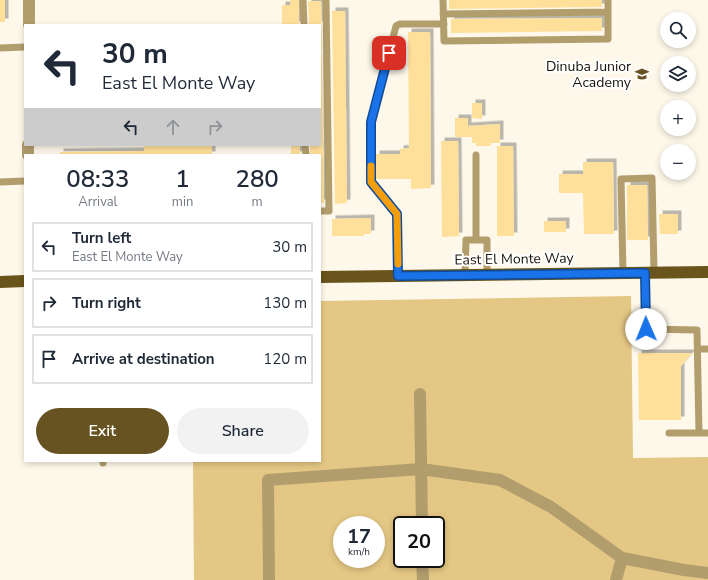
<!DOCTYPE html>
<meta charset="utf-8">
<style>
:root{--surface:#fff;--page:#f2f2f3;--text:#1f2937;--muted:#747a83;--line:#e0e1e3;--accent:#675321}
body{margin:0;font-family:"Nunito Sans",sans-serif;background:var(--page);color:var(--text);height:100vh;display:flex;flex-direction:column;font-size:15px;white-space:nowrap}
*{box-sizing:border-box;margin:0}
p{font-size:13px;color:var(--muted)}
.icon{flex:none;width:22px;height:22px;fill:none;stroke:currentColor;stroke-width:2;stroke-linecap:round;stroke-linejoin:round}
.map{position:relative;flex:1;overflow:hidden}
.sheet{position:absolute;left:24px;top:154px;width:297px;height:308px;display:flex;flex-direction:column;background:var(--surface);border-radius:0px;box-shadow:0 2px 6px #0003}
.sheet>*{flex:none}
.top-card{position:absolute;left:24px;top:24px;width:297px;height:122px;border-radius:0px;box-shadow:0 2px 6px #0003;background:#fff;color:var(--text);overflow:hidden}
.buttons{position:absolute;left:660px;top:12px;display:grid;gap:8px}
.buttons a{display:grid;place-items:center;width:36px;height:36px;border-radius:50%;background:var(--surface);box-shadow:0 2px 6px #0003;font-size:20px}
.speed{position:absolute;left:333px;top:516px;display:flex;gap:8px;font-size:20px;font-weight:700;text-align:center}
.speed>*{display:grid;place-content:center;width:52px;height:52px;border-radius:50%;background:var(--surface);box-shadow:0 2px 6px #0003;line-height:1}
.speed small{font-size:10px;font-weight:400}
.speed .limit{border:2px solid #111;border-radius:6px;background:#fff;color:#111}
.pin{position:absolute;display:grid;place-items:center;width:34px;height:34px;color:#fff;margin:-17px;border-radius:8px;box-shadow:0 2px 6px #0006}
.me{position:absolute;width:44px;margin:-22px;rotate:359deg;stroke-linejoin:round;filter:drop-shadow(0 0 3px #0008)}
.turn{display:flex;align-items:center;gap:14px;height:84px;padding:0 12px;font-size:18px}
.turn .icon{width:52px;height:52px;stroke-width:2.5}
.turn b{display:block;font-size:28px;line-height:34px}
.lanes{display:flex;align-items:center;height:38px;padding:0 12px;background:#0003;justify-content:center;gap:20px;direction:ltr}
.lanes .off{opacity:.35}
.eta{display:flex;justify-content:space-evenly;align-items:center;height:68px;text-align:center}
.eta b{font-size:24px;font-weight:600;line-height:28px}
.primary-button{display:flex;gap:8px;margin-top:auto;padding:8px 12px}
.primary-button a{flex:1;height:46px;border-radius:24px;background:var(--accent);color:#fff;font-size:16px;font-weight:600;line-height:46px;text-align:center}
.primary-button a+a{background:var(--page);color:var(--text)}
ul{padding:0;list-style:none}
li{display:flex;align-items:center;gap:12px;height:50px;margin:0 8px 6px;padding:0 4px;border:2px solid var(--line);border-radius:0px}
li div{flex:1}
li b{display:block;font-size:15px}
li em{font-style:normal}
.map>svg:first-child{display:block}
.green{fill:#e4c784;fill-rule:evenodd}
.building{fill:#ffe09b;filter:url(#shadow)}
.lines{fill:none;stroke-linecap:round;stroke-linejoin:round}
.lane{stroke:#b29d6d;stroke-width:7}
.street{stroke:#b29d6d;stroke-width:12}
.primary{stroke:#69541b;stroke-width:12}
.route-casing{stroke:#114b97;stroke-width:10}
.route{stroke:#1a73e8;stroke-width:7}
.slow{stroke:#f59e0b;stroke-width:7}
.labels{text-anchor:middle;dominant-baseline:central;stroke-width:4;stroke-linejoin:round;paint-order:stroke}
.poi-label{font-size:14px;fill:#151109;stroke:#fff;text-anchor:end}
.street-label{font-size:14px;fill:#151109;stroke:#fff}
</style>
<div class="map">
<svg width="708" height="580" viewBox="0 0 708 580">
<defs>
<filter id="shadow"><feDropShadow dx="3.5" dy="-3.5" stdDeviation="0" flood-color="#0004"/></filter>
</defs>
<rect width="100%" height="100%" fill="#fef8ea"/>
<!-- green -->
<path class="green" d="M631,296L633,458L708,457V580H194L193,461H320V301ZM342,525H376V559H342ZM402,525H436V559H402Z"/>
<!-- building -->
<path class="building" d="M0,0H5V22H0Z
M290,0H299V25H282V5H290Z
M449,0H602V7L449,9Z
M308,1H321L322,50H320V25H309Z
M332,11H345L347,203L335,204Z
M602,18V31L451,33V19Z
M408,32H430L431,188L411,189V179H376V154H400V149L409,148Z
M320,52H322L324,203H320V155H310V145H320Z
M472,103H482V119L472,118Z
M455,118H468V126L500,124V143H491V146H476V143H472V137H455Z
M441,141H458L459,236L442,237Z
M144,145H212V155H60V152L144,151Z
M291,145H300V155H291Z
M497,146H513L514,236H497Z
M583,162H613L614,234H584L583,193H559V174H583Z
M627,185H647L648,240H627Z
M659,214H678V234H660Z
M371,218V234H364V236H332V219Z
M544,221H566V232H544Z
M638,353H692L681,366V420H639Z"/>
<g class="lines">
<!-- lane -->
<path class="lane" d="M303,0L304,25
M443,0L444,41L608,39V0
M443,14L608,12
M0,48L25,47
M305,145L306,155
M476,155V240
M0,182L25,181
M320,211H329L326,0
M623,273L621,179L652,178L654,272
M645,273L646,329L697,330L699,433
M465,275L466,240H487V275
M398,276L397,214L371,182V123L396,26L400,24H444
M698,349H708
M669,433H708
M103,461V463"/>
<!-- street -->
<path class="street" d="M29,25V0
M28,155V145
M420,394L422,525
M422,559L423,580
M269,580L268,480L421,469L500,480L551,507L622,558L684,570L708,573
M616,580L622,558"/>
<!-- primary -->
<path class="primary" d="M320,277L708,272
M0,282L25,281"/>
</g>
<g class="lines">
<defs>
<path id="route" d="M389,53L371,122V182L397,214L398,276L645,273L646,329"/>
</defs>
<!-- route casing -->
<use href="#route" class="route-casing"/>
<!-- route -->
<use href="#route" class="route"/>
<!-- slow -->
<path class="slow" d="M371,166V182L397,214L398,264"/>
</g>
<!-- icons -->
<defs>
<symbol id="school-bare" viewBox="-9 -9 18 18"><path d="M0-5L7-2L0 1L-7-2ZM-4 1L0 2.5L4 1V4Q0 6-4 4Z" fill="#675321" stroke="#fff" stroke-width="2.5" paint-order="stroke"/></symbol>
</defs>
<g fill-rule="evenodd">
<use href="#school-bare" x="632" y="64" width="20" height="20"/>
</g>
<g class="labels">
<!-- poi labels -->
<g class="poi-label">
<text x="631" y="66">Dinuba Junior<tspan x="631" dy="16">Academy</tspan></text>
</g>
<!-- street labels -->
<g class="street-label">
<text transform="translate(514 259) rotate(-1)">East El Monte Way</text>
</g>
</g>
</svg>
<div class="buttons">
<a><svg class="icon" aria-label="search" viewBox="0 0 24 24"><circle cx="10" cy="10" r="6"/><path d="M15 15l6 6"/></svg></a>
<a><svg class="icon" aria-label="layers" viewBox="0 0 24 24"><path d="M12 4l9 5-9 5-9-5zM3 14l9 5 9-5"/></svg></a>
<a>+</a>
<a>−</a>
</div>
<div class="speed"><div>17<small>km/h</small></div><div class="limit">20</div></div>
<div class="pin" style="left:389px;top:53px;background:#d93025"><svg class="icon" aria-label="arrive" viewBox="0 0 24 24"><path d="M6 21V4h12l-3 4 3 4H6"/></svg></div>
<svg class="me" style="left:646px;top:329px" viewBox="-20 -20 40 40"><circle r="19" fill="#fff"/><path d="M0-13L10 11 0 6-10 11z" fill="#1a73e8"/></svg>
<div class="top-card">
<div class="turn"><svg class="icon" aria-label="left" viewBox="0 0 24 24"><path d="M17 20v-9H6M10 6l-5 5 5 5"/></svg><div><b>30 m</b>East El Monte Way</div></div>
<div class="lanes"><svg class="icon" aria-label="left" viewBox="0 0 24 24"><path d="M17 20v-9H6M10 6l-5 5 5 5"/></svg><svg class="icon off" aria-label="ahead" viewBox="0 0 24 24"><path d="M12 20V5M6 11l6-6 6 6"/></svg><svg class="icon off" aria-label="right" viewBox="0 0 24 24"><path d="M7 20v-9h11M14 6l5 5-5 5"/></svg></div>
</div>
<section class="sheet">
<div class="eta">
<div><b>08:33</b><p>Arrival</p></div>
<div><b>1</b><p>min</p></div>
<div><b>280</b><p>m</p></div>
</div>
<ul>
<li><svg class="icon" aria-label="left" viewBox="0 0 24 24"><path d="M17 20v-9H6M10 6l-5 5 5 5"/></svg><div><b>Turn left</b><p>East El Monte Way</p></div><em>30 m</em></li>
<li><svg class="icon" aria-label="right" viewBox="0 0 24 24"><path d="M7 20v-9h11M14 6l5 5-5 5"/></svg><div><b>Turn right</b></div><em>130 m</em></li>
<li><svg class="icon" aria-label="arrive" viewBox="0 0 24 24"><path d="M6 21V4h12l-3 4 3 4H6"/></svg><div><b>Arrive at destination</b></div><em>120 m</em></li>
</ul>
<div class="primary-button"><a>Exit</a><a>Share</a></div>
</section>
</div>
